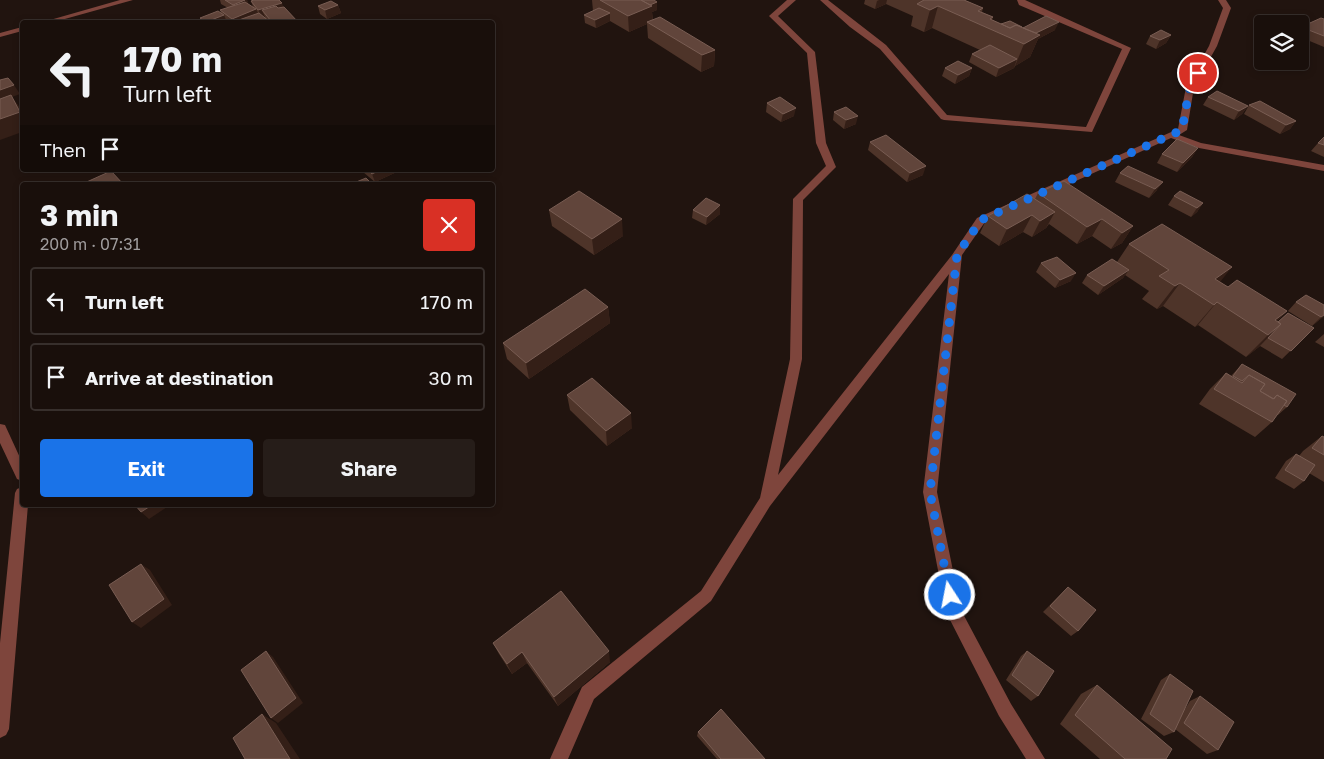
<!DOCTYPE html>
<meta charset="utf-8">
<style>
:root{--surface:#190f0b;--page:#261d19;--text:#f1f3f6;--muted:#9f9c9d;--line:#372f2c;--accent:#1a73e8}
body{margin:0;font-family:"Golos Text",sans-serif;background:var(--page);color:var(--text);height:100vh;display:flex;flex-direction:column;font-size:19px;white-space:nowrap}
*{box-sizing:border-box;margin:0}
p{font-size:16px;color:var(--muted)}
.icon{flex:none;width:28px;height:28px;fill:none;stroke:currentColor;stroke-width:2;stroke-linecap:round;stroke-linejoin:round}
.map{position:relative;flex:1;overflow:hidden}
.drawer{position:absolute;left:20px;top:182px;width:475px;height:325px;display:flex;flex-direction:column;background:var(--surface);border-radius:5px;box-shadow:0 2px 8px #0003,0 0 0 1px var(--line)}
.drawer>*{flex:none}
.top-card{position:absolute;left:20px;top:20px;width:475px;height:152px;border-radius:5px;box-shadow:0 2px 8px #0003,0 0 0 1px var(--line);background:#190f0b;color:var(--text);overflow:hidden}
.fabs{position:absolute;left:1254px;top:15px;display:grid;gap:10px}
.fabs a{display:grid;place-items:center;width:55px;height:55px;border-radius:5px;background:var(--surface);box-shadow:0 2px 8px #0003,0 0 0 1px var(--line);font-size:25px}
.pin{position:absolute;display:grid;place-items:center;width:42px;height:42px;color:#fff;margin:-21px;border:2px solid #fff;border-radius:50%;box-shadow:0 1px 5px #0007}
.me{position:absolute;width:55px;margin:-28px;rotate:349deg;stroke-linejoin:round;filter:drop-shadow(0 0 4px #0008)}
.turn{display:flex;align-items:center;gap:18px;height:105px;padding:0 20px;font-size:22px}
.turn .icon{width:65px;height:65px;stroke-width:2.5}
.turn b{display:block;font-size:35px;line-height:42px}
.then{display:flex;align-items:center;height:48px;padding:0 20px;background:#0003;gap:10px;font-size:19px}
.round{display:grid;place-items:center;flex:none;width:52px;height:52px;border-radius:5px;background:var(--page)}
.head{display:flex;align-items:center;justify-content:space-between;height:85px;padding:0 20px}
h1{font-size:30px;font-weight:700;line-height:38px}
.primary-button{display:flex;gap:10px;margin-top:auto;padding:10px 20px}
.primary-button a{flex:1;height:58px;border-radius:5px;background:var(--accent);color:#fff;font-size:20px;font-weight:700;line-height:58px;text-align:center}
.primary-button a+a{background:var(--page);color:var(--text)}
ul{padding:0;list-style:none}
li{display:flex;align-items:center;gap:15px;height:68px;margin:0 10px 8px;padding:0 10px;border:2px solid var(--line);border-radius:5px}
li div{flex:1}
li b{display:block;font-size:19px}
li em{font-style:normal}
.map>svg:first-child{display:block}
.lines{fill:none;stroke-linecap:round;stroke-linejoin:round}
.minor{fill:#7e453c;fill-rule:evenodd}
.wall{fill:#4e3429}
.shaded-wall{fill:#341f17}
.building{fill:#61453b;stroke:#795d53}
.route{stroke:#1a73e8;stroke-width:9;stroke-dasharray:0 16.2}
</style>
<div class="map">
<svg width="1324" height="759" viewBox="0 0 1324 759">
<rect width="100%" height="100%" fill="#21140f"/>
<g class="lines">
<!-- minor -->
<path class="minor" d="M120,0H133L54,22H43Z
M787,0H796L778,16L815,52L826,143L836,167L803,200L802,359L778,475L952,255L977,218L1178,129L1186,87L1209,46L1223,8L1218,0H1226L1231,8L1217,46L1194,87L1187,130L1179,135L1201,143L1324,165V171L1199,148L1171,138L985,222L962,255L937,492L961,610L1011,704L1045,759H1026L999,716L946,612L923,492L949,274L770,506L711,601L594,699L568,759H550L582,687L701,591L760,498L790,359L793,199L826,166L816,143L807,53L769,16Z
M820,0H828L886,45L947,115L1086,127L1122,49L1019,5L1017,0H1025L1131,48L1092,132L944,120L941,119L880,49L850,27Z
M22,27V31L0,37V33Z
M0,424L5,425L22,462V481L17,479L0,443Z
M22,487V505H28L9,729L6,735L0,738V643L15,493L17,489Z"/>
</g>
<!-- wall -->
<path class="wall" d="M220,0H247L248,4L253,7L251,1L283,7L298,22H229L226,20L227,22H202L200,18L221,13L220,10L228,8L221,4Z
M592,0H625L657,2V10L652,12L653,20L715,50L714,66L701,72L648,38L647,24L629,32L610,21L596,28L585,23L584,15L593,11Z
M865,0H887L886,4L875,9L864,4Z
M887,0H964L983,8L982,12L993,17L992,20L1001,24L1022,27L1055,30L1038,39L1030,57L1015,66L1014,68L996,77L969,62L972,54L980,50L932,28L924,32L911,26L913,16L886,4Z
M338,5L341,13L327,19L320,14L318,6Z
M1324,19V47L1300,37V29L1301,27Z
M1171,35L1166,43L1156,49L1146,44L1150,36Z
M1289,61H1300L1295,64Z
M945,68H972L969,76L955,84L942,76Z
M1208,97L1248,106L1242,114L1234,120L1203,105Z
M767,103L794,116L781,122L766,112Z
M1249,105L1296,121L1290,129L1280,134L1244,114Z
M834,112L856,124L844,129L833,120Z
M1324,137V157L1311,151L1318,143Z
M870,142L923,175L907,182L868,150Z
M1198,148L1192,157L1177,172L1157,163L1162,154Z
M363,170H401L375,182L363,172Z
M1120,173L1157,190L1149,198L1115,182Z
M1038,193L1133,226L1122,243L1111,249L1092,236L1077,244L1049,224L1046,228L1032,237L1023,232L999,246L980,233L988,216L1035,199Z
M1174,196L1203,203L1197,212L1191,217L1168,205Z
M549,210L623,236L594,255L552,226Z
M693,210L720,214L706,225L692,218Z
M1129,244L1220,282L1228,287L1287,311L1277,321L1278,322L1314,328L1282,359L1260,346L1246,357L1198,325L1195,327L1163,306L1157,309L1142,299L1149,291L1125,275L1123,278L1098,295L1082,283L1087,275L1117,262Z
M1041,263L1071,281L1055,288L1036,272Z
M1296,302L1324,316L1312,326L1288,311Z
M608,307L610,323L529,379L507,359L503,343Z
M1324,334V347L1315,342Z
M1242,364L1287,407L1278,415H1277L1272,422L1255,437L1199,404L1210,389L1226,373L1231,376Z
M567,395L632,428L607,446L570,410Z
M1322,436L1324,437V482L1309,473L1304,481L1294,489L1275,478L1286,461L1296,454L1299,456L1303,451Z
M1068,587L1078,631L1071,636L1043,612Z
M493,643L610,662L558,706L527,663L512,674L499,654Z
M1027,651L1038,696L1031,701L1006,680L1021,656Z
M1170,674L1185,709L1190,701L1200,696L1218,750L1207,754L1175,729L1174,732L1164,736L1141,719L1161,680Z
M1097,685L1166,759H1100L1060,724L1081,694Z
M698,732L765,759H717L697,736Z"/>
<!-- shaded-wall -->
<path class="shaded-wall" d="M245,0H247L250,8L237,13L233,5Z
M879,0H887L886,4L875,9L877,1Z
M657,2V10L652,12L653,22H647V24L629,32L628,16Z
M282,3L285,11L262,10L265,17L262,18L258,10Z
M338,5L341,13L327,19L325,10Z
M938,6L932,28L924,32L930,10Z
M256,9L260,17L236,21L237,22H233L232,19Z
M610,13V21L596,28L595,20Z
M224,15L227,22H206Z
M1059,22L1055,30L1038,39L1030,57L1015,66L1024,44L1035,34Z
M1171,35L1166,43L1156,49L1160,40Z
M715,50L714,66L701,72L702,55Z
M1309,51L1303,59L1300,61V57L1301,55Z
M1017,59L1014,68L996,77L999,68Z
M972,68L969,76L955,84L958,75Z
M14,85L20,94L12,97L22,110V132L0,140V90Z
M1248,106L1242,114L1234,120L1239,111Z
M796,108L794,116L781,122L783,114Z
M858,116L856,124L844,129L846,120Z
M1296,121L1290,129L1280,134L1286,125Z
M1198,148L1192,157L1177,172L1183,163Z
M926,166L923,175L907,182L910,173Z
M380,170H401L375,182L372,174Z
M1163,182L1157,190L1149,198L1155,189Z
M1203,203L1197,212L1191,217L1197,208Z
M720,205V214L706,225L707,217Z
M1055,212L1046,228L1032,237L1040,221Z
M1032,215L1023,232L999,246L1007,229Z
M622,219L623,236L594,255L592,239Z
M1102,219L1092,236L1077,244L1087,227Z
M1133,226L1122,243L1111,249L1122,233Z
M1232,267L1213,291L1215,279Z
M1129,270L1123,278L1098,295L1104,286Z
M1076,273L1071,281L1055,288L1060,280Z
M1180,283L1163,306L1157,309L1175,286Z
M1217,302L1198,325L1195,327L1214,305Z
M608,307L610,323L529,379L526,363Z
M1287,311L1265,333L1275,320Z
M1324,315V316L1312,326L1321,317Z
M1281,324L1259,347L1246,357L1268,335Z
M631,413L632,428L607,446L606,431Z
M152,505H170L149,519L141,512Z
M141,564L150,570L172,605L141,628L132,622Z
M266,651L273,657L303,703L278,723L271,718Z
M609,651L610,662L558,706L554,697Z
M522,652L527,663L512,674L507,664Z
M262,714L276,723L300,759H290Z"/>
<!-- building -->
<path class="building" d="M225,0H245L233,5Z
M254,0H279L282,3L258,10L251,1Z
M600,0H641L652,6L628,16Z
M641,0H654L657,2L650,5Z
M924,0H964L983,8L978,11L993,17L990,19L1010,28L1016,25L1040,35L1024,44L938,6L930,10L917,4Z
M331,1L338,5L325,10L318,6Z
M245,2L256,9L232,19L220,10Z
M276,6L278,8L284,7L298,22H277L275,20L271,21L262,10Z
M599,8L610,13L595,20L584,15Z
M218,11L224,15L206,22L200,18Z
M259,13L270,22H238L236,21Z
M1046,16L1059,22L1036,33L1023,28Z
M660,17L715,50L702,55L647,22Z
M1321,18L1324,19V36L1301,27Z
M1010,21L1022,27L1016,25L1010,28L1001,24Z
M1161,30L1171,35L1160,40L1150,36Z
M990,45L1017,59L999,68L972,54Z
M1300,47L1309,51L1301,55H1300Z
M958,61L972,68L958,75L945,68Z
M8,78L14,85L0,90V80Z
M1217,91L1248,106L1239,111L1208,97Z
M11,95L20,112L0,119V99Z
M780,97L796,108L783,114L767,103Z
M1260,101L1296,121L1286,125L1249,105Z
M846,107L858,116L846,120L834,112Z
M886,135L926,166L910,173L870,142Z
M1324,137V145L1318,143Z
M1177,139L1198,148L1183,163L1162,154Z
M1128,166L1163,182L1155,189L1120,173Z
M368,170H380L372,174Z
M111,171L124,185H80Z
M366,178L373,185H349Z
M1064,181L1133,226L1122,233L1102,219L1087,227L1038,193Z
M579,191L622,219L592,239L549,210Z
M1180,191L1203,203L1197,208L1174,196Z
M1027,194L1055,212L1040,221L1032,215L1007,229L988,216Z
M706,198L720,205L707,217L693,210Z
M1162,224L1232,267L1215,279L1228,287L1237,280L1287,311L1275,320L1281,324L1268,335L1217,302L1214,305L1180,283L1175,286L1159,276L1169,270L1129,244Z
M1057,257L1076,273L1060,280L1041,263Z
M1112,259L1129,270L1104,286L1087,275Z
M585,289L608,307L526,363L503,343Z
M1306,295L1324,305V315L1321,317L1296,302Z
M1288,313L1314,328L1291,351L1268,338L1281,324L1278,322Z
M1242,364L1296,394L1287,407L1284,405L1287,401L1277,395L1273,399L1260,391L1265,384L1249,375L1242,381L1233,376Z
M1226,373L1242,383L1249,375L1265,384L1260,391L1274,399L1277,395L1287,401L1272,422L1214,389Z
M592,378L631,413L606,431L567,395Z
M1322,436L1324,437V455L1312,448Z
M1296,454L1315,465L1304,481L1285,470Z
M135,505H152L141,512Z
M141,564L164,599L132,622L109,585Z
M1068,587L1096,610L1078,631L1050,606Z
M561,591L609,651L554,697L522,652L507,664L493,643Z
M266,651L296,698L271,718L241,670Z
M1027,651L1054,671L1038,696L1012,675Z
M1170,674L1193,691L1174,732L1150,714Z
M1097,685L1172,749L1166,759H1125L1075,715Z
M1200,696L1234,722L1218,750L1184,723Z
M721,709L765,759H721L698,732Z
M262,714L290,759H245L233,738Z"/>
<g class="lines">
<!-- route -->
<path class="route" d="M950,595L930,492L957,255L981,220L1182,130L1190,86L1198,73"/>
</g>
</svg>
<div class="fabs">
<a><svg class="icon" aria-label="layers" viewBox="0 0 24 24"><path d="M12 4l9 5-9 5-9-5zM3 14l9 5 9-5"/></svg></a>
</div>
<div class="pin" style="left:1198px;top:73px;background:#d93025"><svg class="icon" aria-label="arrive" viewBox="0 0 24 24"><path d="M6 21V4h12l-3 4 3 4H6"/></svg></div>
<svg class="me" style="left:950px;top:595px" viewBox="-20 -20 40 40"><circle r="17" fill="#1a73e8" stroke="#fff" stroke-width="3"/><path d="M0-11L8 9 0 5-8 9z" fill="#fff"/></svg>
<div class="top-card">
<div class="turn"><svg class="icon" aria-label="left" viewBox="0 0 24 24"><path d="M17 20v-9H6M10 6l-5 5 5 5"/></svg><div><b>170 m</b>Turn left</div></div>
<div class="then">Then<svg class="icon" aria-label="arrive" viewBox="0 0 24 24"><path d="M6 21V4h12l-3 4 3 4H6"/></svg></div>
</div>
<section class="drawer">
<div class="head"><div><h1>3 min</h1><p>200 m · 07:31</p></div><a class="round" style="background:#d93025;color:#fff"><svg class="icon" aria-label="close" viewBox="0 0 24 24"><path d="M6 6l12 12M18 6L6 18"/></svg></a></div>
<ul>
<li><svg class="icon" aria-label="left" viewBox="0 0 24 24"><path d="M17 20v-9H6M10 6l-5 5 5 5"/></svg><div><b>Turn left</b></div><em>170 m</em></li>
<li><svg class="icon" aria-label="arrive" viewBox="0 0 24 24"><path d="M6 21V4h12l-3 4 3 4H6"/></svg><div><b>Arrive at destination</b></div><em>30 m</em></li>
</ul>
<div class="primary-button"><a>Exit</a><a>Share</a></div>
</section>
</div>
